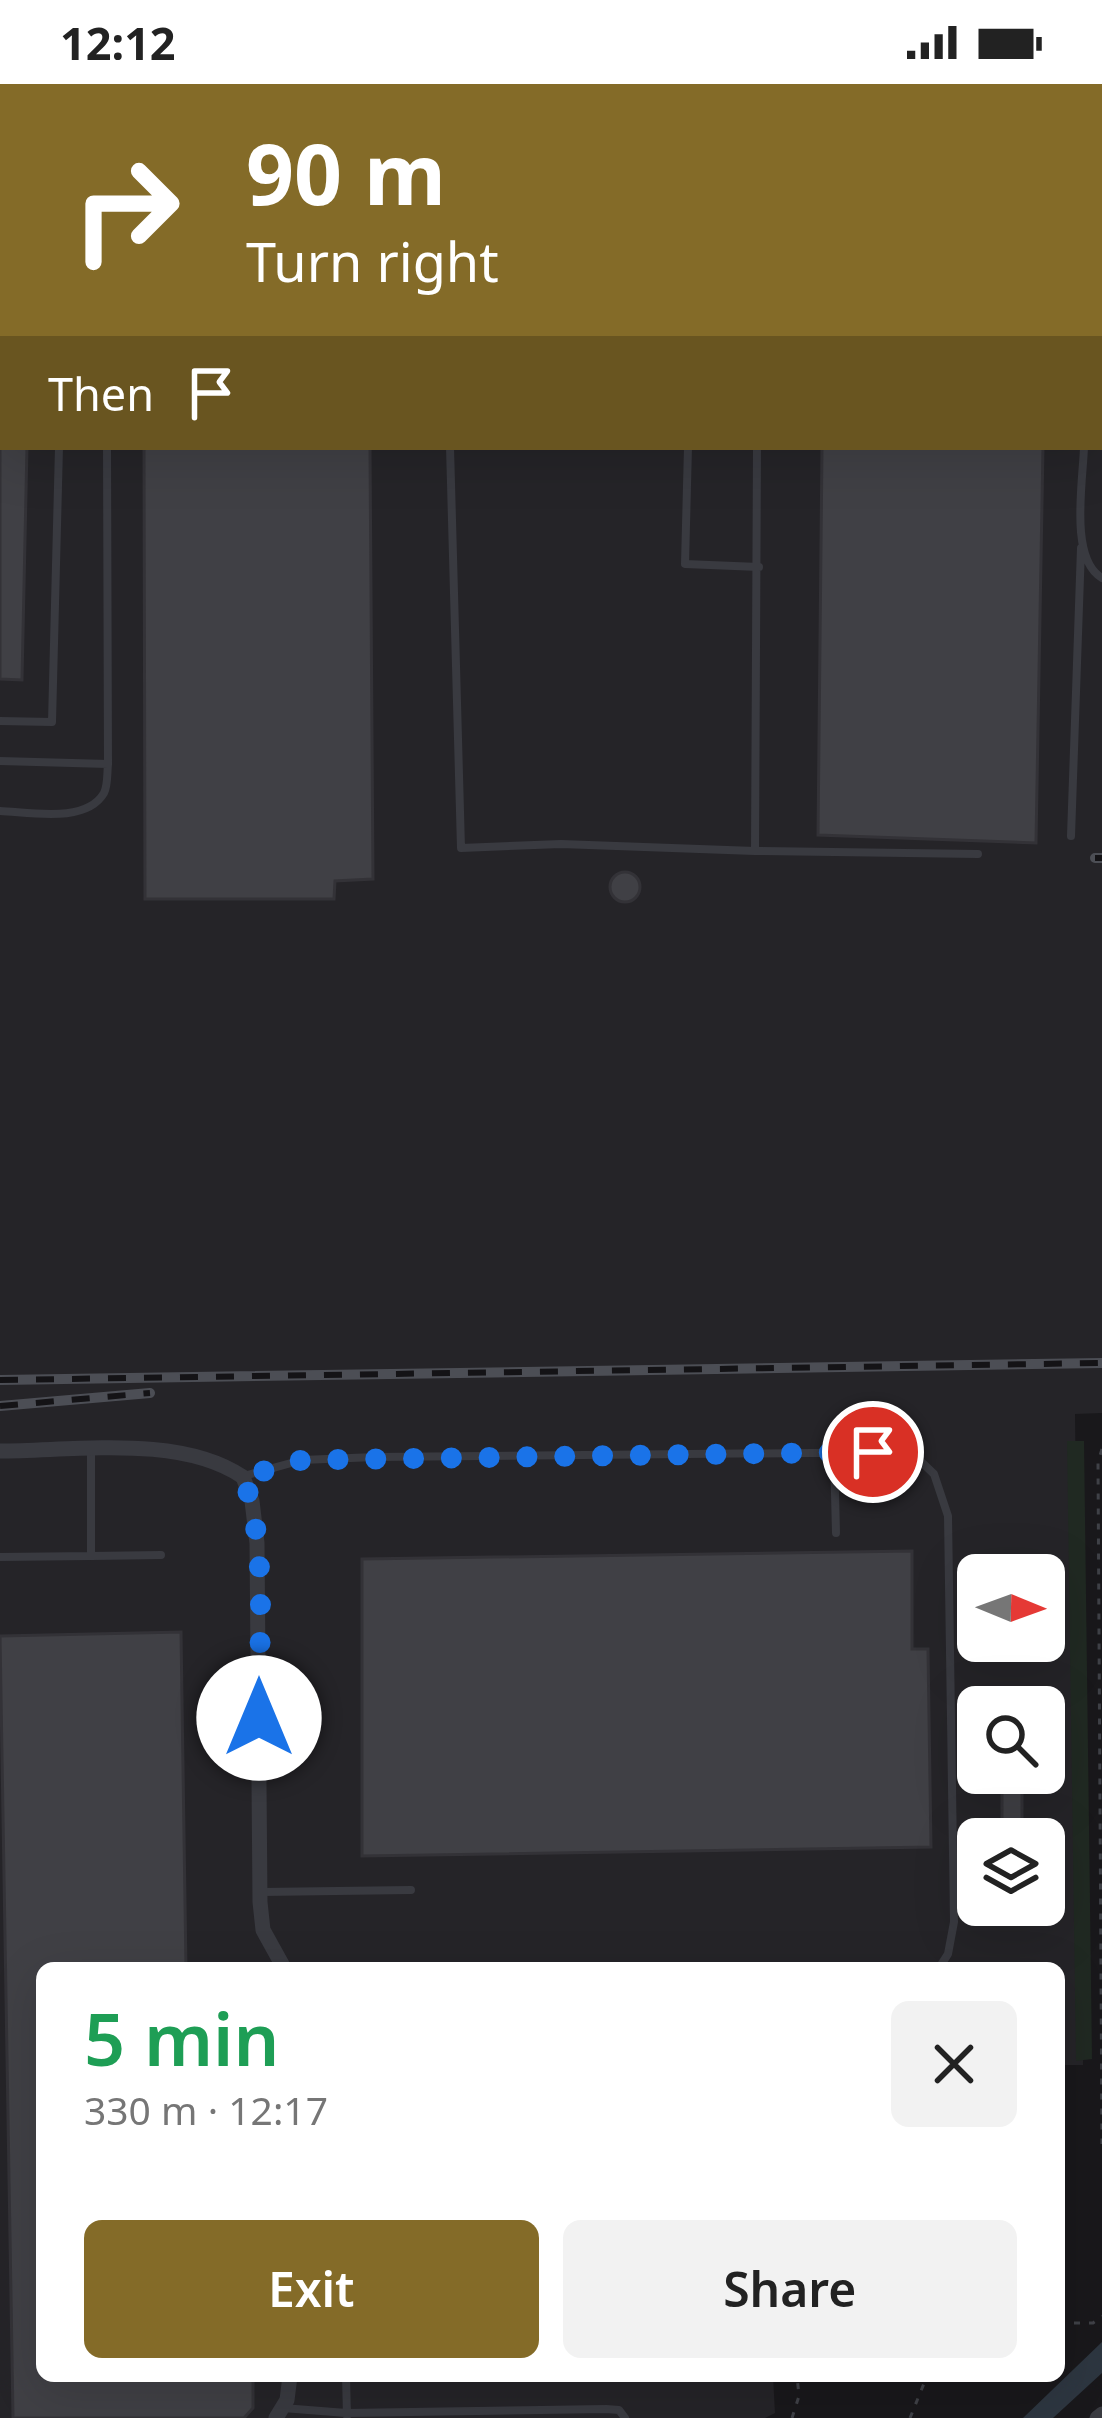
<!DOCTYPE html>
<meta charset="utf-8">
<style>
:root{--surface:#fff;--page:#f2f2f2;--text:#222;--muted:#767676;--accent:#846b28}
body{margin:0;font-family:"Noto Sans",sans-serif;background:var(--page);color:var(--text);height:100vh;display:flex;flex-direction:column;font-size:45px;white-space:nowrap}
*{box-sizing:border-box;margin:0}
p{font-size:39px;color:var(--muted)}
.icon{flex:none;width:66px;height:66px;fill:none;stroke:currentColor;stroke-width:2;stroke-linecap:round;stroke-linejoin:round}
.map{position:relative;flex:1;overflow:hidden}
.drawer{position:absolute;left:36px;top:1878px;width:1029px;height:420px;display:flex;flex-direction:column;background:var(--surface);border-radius:18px;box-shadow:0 12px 48px #0002}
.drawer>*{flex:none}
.top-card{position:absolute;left:0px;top:0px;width:1104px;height:366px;box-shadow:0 12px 48px #0002;background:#846b28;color:#fff;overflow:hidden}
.needle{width:78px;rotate:91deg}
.fabs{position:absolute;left:957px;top:1470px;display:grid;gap:24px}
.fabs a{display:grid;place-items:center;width:108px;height:108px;border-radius:18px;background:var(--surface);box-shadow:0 12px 48px #0002;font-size:60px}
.pin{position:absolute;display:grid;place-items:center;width:102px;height:102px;color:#fff;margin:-51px;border:6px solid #fff;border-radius:50%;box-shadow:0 3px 12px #0007}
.me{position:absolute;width:132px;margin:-66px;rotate:0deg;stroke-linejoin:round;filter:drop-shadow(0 0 9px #0008)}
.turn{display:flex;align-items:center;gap:42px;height:252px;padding:0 48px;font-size:54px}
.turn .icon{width:156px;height:156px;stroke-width:2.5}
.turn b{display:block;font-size:84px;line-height:102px}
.then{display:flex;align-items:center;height:114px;padding:0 48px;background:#0003;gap:24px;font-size:45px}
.round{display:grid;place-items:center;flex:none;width:126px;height:126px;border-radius:18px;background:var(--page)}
.overview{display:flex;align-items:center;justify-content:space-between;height:204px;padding:0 48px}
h1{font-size:72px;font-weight:600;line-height:90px;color:#1e9e55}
.action{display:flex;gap:24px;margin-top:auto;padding:24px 48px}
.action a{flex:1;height:138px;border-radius:18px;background:var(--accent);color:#fff;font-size:48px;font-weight:600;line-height:138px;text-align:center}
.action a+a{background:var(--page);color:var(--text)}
.status{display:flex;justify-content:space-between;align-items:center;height:84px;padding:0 60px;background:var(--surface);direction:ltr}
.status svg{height:33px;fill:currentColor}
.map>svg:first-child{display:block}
.built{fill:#252428;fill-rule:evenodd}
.green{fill:#202922}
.water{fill:#2d3640}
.building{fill:#404045;stroke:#333237;stroke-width:3}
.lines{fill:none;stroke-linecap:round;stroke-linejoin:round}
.path{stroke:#3f4147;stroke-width:3;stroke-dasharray:6 9;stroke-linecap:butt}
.service{stroke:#393a40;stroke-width:8}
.minor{stroke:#393a40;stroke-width:15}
.tertiary{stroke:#393a40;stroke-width:18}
.rail-casing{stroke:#4c4e55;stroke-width:10}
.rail{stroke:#141316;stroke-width:6;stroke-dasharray:18;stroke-linecap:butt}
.route{stroke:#1a73e8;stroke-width:21;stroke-dasharray:0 37.8}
</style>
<div class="status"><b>12:12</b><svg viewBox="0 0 49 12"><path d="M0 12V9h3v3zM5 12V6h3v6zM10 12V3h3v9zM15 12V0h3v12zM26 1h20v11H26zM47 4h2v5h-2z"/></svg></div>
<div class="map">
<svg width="1102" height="2334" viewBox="0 0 1102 2334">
<rect width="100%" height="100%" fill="#19181b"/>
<!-- built -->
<path class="built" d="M0,21L3,363H1101L1102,44V1329L1075,1330L1083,1981H1059V1884H42V2292H773L775,2329L765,2334H0ZM978,1491H1044V1557H978ZM978,1623H1044V1689H978ZM978,1755H1044V1821H978Z"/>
<!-- green -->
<path class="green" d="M1067,1357H1084L1092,1975L1076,1977Z"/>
<!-- water -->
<path class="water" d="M1102,2258V2289L1053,2334H1023Z"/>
<!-- building -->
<path class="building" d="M0,363H27L22,596L0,595Z
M144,363H370L373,795L335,797L334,815H145Z
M822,363H1043L1036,759L818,751Z
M610 803a15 15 0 1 1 30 0a15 15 0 1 1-30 0Z
M912,1467V1565H928L931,1763L362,1772V1475Z
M181,1548L186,1884H42V2292H253V2324L244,2334H13L0,1552Z
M1002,1701H1022V1755H1002Z"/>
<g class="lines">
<!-- path -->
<path class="path" d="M1102,1365L1098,1378L1102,2060
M1059,2239H1093L1102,2232
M792,2334L799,2312L797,2292
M910,2334L927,2292"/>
<!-- service -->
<path class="service" d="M0,88H3
M0,139H3
M1101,176H1102
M450,363L461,764L561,760L755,767L757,363
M688,363L685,480L759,483
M1084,363C1083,397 1069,475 1102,494
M0,637L52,638L59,363
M0,677L108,680L107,363
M0,727C29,728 86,740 104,709C108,701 107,689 108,680
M1071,752L1081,464
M755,767L978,770
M834,1369L836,1449
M244,1392L302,1376L375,1373L911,1368L934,1390L948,1432L954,1838L948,1870L939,1884
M91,1472L161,1471
M0,1473L91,1472V1367
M262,1808L411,1806
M346,2292L347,2332
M283,2324L346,2329L606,2325L619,2326L625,2334"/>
<!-- minor -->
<path class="minor" d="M0,1367C74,1367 180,1350 243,1393L252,1417L257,1459L260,1818L263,1846L284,1884
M276,2334L287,2316L290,2292
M1097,2334L1102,2330"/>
<!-- tertiary -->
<path class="tertiary" d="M0,21H3
M1101,44H1102"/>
<defs>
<path id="rail" d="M1095,774H1102
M0,1296L1102,1279
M0,1322L150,1309"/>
</defs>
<!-- rail casing -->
<use href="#rail" class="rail-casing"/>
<!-- rail -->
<use href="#rail" class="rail"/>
</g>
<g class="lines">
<!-- route -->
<path class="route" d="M259,1634C258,1559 269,1462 243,1393L302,1376L873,1368"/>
</g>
</svg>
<div class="fabs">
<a><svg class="needle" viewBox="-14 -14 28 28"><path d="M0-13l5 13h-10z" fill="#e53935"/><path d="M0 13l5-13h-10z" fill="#767676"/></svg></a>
<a><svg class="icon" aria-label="search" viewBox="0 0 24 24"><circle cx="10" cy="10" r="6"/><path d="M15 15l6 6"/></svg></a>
<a><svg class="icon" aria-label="layers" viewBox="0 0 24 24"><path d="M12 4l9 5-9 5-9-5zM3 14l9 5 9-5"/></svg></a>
</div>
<div class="pin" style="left:873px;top:1368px;background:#d93025"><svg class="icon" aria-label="arrive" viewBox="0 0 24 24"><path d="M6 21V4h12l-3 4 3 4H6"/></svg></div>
<svg class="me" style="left:259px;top:1634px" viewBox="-20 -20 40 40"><circle r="19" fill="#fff"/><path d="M0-13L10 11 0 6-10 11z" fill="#1a73e8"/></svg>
<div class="top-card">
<div class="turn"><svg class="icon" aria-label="right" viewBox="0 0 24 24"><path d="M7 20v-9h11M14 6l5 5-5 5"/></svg><div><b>90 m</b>Turn right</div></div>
<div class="then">Then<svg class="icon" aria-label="arrive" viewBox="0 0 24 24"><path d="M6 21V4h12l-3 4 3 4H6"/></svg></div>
</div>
<section class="drawer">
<div class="overview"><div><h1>5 min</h1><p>330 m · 12:17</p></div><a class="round"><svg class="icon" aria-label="close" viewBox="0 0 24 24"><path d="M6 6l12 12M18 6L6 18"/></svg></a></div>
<div class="action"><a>Exit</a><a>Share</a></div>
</section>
</div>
